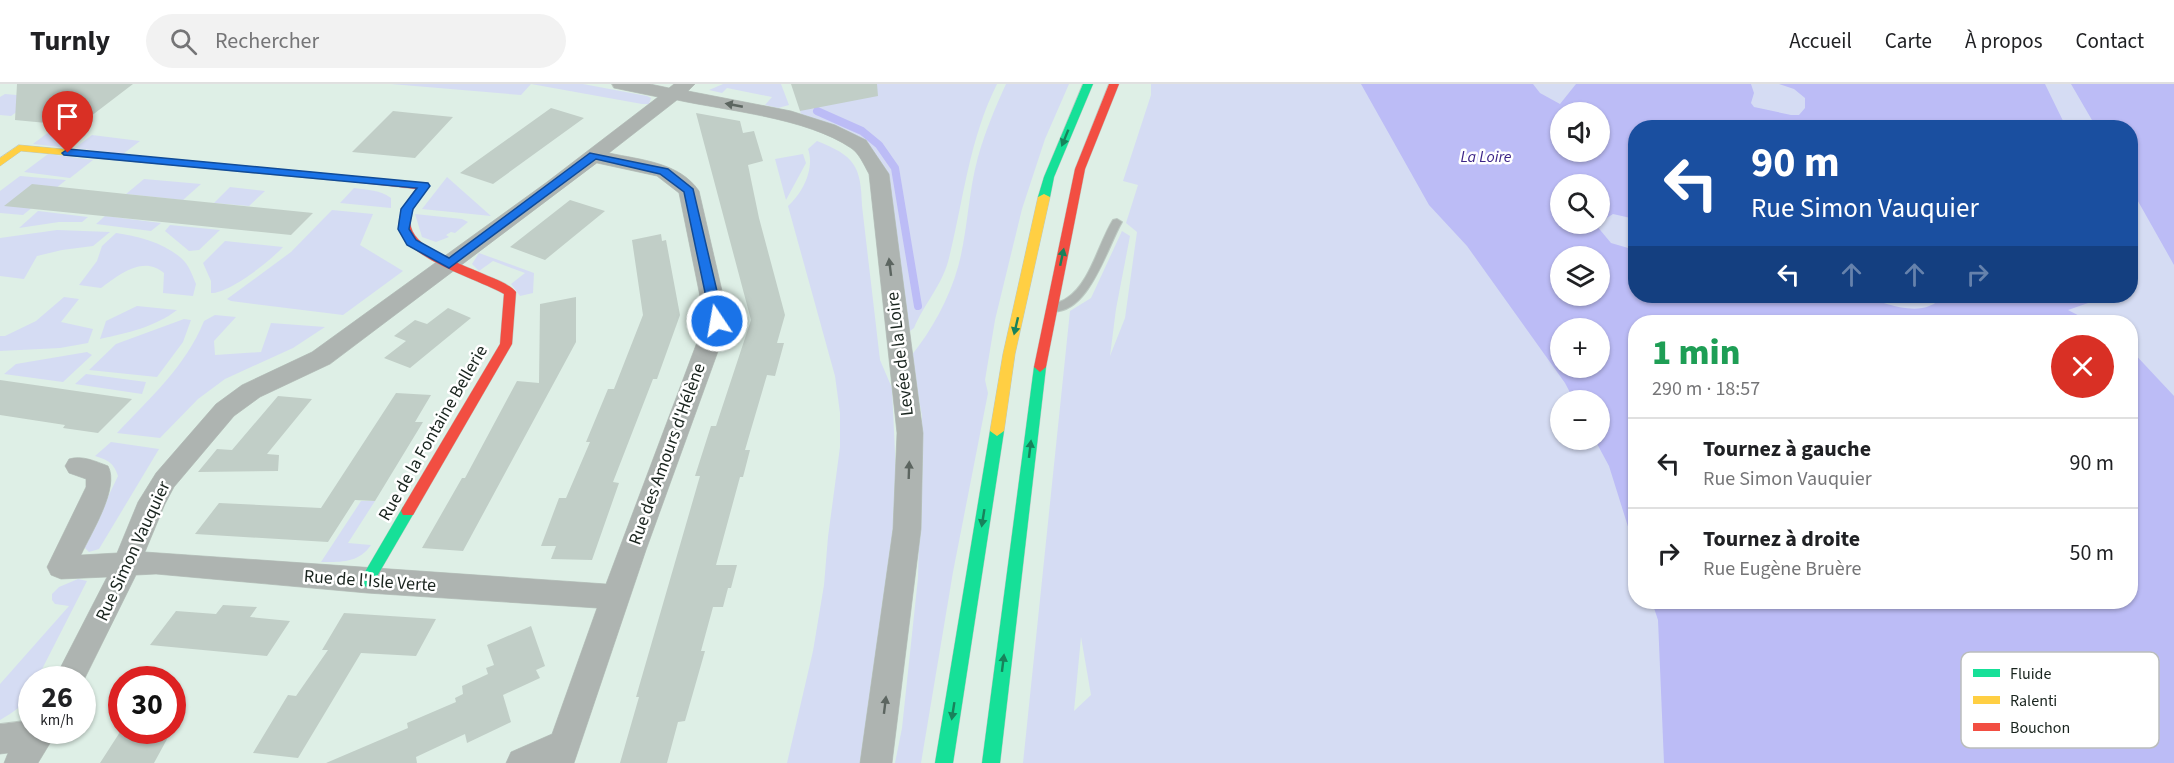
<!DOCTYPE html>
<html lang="fr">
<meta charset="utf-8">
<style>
:root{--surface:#fff;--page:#f2f2f2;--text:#202124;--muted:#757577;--line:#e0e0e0}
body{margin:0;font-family:"Source Sans 3",sans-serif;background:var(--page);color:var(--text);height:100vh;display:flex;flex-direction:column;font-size:22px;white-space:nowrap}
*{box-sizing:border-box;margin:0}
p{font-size:20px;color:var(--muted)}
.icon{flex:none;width:33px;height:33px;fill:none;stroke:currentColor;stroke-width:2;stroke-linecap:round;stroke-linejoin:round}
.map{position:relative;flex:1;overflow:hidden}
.side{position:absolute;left:1628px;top:231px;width:510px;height:294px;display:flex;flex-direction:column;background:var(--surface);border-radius:24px;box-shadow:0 2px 4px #0004}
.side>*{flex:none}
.guide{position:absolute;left:1628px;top:36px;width:510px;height:183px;border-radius:24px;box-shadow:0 2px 4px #0004;background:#1a4fa0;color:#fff;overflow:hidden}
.fabs{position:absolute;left:1550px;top:18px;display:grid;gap:12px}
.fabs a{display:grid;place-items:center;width:60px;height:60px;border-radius:50%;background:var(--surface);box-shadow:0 2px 4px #0004;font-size:30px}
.speed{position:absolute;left:18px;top:582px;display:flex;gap:12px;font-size:30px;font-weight:700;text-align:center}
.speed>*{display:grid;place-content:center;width:78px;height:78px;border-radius:50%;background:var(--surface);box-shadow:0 2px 4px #0004;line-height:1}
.speed small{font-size:15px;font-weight:400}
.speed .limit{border:9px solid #d22;background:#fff;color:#111}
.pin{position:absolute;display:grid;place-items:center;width:51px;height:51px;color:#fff;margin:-62px -26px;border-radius:50% 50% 50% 0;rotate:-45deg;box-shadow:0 0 6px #0007}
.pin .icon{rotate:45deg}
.me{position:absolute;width:66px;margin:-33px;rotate:348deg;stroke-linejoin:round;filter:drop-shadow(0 0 4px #0008)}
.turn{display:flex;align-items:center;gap:21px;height:126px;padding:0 24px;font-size:27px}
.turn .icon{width:78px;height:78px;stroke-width:2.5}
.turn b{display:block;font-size:42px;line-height:51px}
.lanes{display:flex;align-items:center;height:57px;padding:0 24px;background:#0003;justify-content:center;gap:30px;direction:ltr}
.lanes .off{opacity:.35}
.round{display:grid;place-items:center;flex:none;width:63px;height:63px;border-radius:32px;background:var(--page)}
.head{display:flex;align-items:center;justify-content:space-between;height:102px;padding:0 24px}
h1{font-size:36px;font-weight:800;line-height:45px;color:#1e9e55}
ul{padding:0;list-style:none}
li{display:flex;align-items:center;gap:18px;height:90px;padding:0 24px;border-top:2px solid var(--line)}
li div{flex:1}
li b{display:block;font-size:22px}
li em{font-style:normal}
header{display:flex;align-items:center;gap:36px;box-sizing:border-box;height:84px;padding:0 30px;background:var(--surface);border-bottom:2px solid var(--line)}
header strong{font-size:28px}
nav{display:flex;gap:33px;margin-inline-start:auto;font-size:21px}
.search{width:420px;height:54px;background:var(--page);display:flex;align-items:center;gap:15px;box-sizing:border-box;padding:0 21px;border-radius:33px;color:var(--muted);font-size:22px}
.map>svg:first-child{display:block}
.green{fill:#d5dcf3;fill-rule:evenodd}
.water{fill:#bcbcf6;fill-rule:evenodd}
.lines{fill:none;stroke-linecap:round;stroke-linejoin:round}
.stream{stroke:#bcbcf6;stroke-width:8}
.building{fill:#c1cec7}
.lane-casing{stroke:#bcc9c2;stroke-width:2}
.street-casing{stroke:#bcc9c2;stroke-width:1}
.fast-casing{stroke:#bcc9c2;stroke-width:1}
.slow-casing{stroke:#bcc9c2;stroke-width:1}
.jam-casing{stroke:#bcc9c2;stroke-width:1}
.lane{fill:#aeb4b1;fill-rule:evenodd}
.street{fill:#aeb4b1;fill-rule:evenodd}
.fast{fill:#16e098;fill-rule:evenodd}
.slow{fill:#ffcf43;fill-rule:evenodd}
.jam{fill:#f24e42;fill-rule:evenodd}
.oneway{fill:#5c6560}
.oneway2{fill:#18825b}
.route{fill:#1a73e8;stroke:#114b97;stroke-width:1.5}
.labels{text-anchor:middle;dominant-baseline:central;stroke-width:5;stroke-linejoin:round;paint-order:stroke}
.far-water-label{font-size:16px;font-style:italic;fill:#3c2487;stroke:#fff}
.street-label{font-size:18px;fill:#19241e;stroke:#fff}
.key{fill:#fff;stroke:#babdbc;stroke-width:1.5}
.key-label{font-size:16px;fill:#19241e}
</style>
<header>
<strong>Turnly</strong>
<div class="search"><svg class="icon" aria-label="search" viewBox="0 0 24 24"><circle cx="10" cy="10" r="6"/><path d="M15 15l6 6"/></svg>Rechercher</div>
<nav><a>Accueil</a><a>Carte</a><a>À propos</a><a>Contact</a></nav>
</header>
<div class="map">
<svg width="2174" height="679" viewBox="0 0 2174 679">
<rect width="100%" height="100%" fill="#deefe6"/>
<!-- green -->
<path class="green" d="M391,0H583L647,12L651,14L649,20H642L531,0L521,11Z
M723,0H781L789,21L778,24L765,21L772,13L727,4L722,9L709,6Z
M861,0H997C969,56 964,114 949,174C943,200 924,220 914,244L906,250L880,79L802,32L800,27Z
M1006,0H1069L1045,55L1022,125L995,236L985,296L988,309L953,488L921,679H895L902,644L918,494L922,332L911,272C932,246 949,215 958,183C968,147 968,109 978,73C985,48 995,24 1006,0Z
M1151,0H2174V679H1023L1070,227L1091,214L1122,147L1130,152L1116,225L1110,272L1125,234L1137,148L1126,139L1138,101L1123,97L1151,11ZM1560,28H1599V68H1560ZM1635,44H2130V212H1635ZM1560,100H1599V140H1560ZM1560,172H1599V212H1560ZM1635,238H2130V518H1635ZM1560,244H1599V284H1560ZM1560,316H1599V356H1560ZM1081,553L1091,611L1074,627Z
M5,10L85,17H32L11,32L0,31V13Z
M50,47L86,51L69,64L33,60Z
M92,51L140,57L123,70L75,64Z
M817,57C855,72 861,82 862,122L880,276L892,304L897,413L888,515L866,679H787L813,567L824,501L828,453L840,363V329L835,292L788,122C803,109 815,84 808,65Z
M48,70L93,76L70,94L24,88Z
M803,70L806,79L786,116L775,75Z
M20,92L66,96L23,131L0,129V107Z
M447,93L491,132L422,125Z
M144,95L201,100L183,116L126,110Z
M230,103L265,107L249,122L214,119Z
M354,104C368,106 380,106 391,114V124L340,119Z
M332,126L373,130L360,161L403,187L343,231L231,217L227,215L291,168Z
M38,127L88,133L82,138H59L19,144Z
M415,130L462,135L468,138L455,149L451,148L446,151L449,153L436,158L422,153Z
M105,132L161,139L151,147L96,140Z
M170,141L220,146L199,166L189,167L165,147Z
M57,146L110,148L93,162L62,166L37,172L24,195L0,192V154Z
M116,149C138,152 169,160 185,178C190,184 193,193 196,200L193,212L163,209L164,189C143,171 119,191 101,204L79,201L97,177L102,162Z
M225,157L283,163C270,177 230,209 211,209V197L203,179Z
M479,169L534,189L533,209L520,212L511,200L525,189L493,177L479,187L472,180Z
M64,213L79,215L61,238L93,245L88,259L60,264L0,267V252H5L36,237Z
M137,222L177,226C155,243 127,249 100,255L106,237Z
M215,231L236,233L214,257L215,271L261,268L271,239L325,243L293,264L225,295L198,315L160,354L117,349C150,314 186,282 204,237Z
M184,235L191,236L183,258L157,293L89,286L116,260Z
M87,268L92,271L63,298L4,290L16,280Z
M86,290L146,298L142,310L75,300Z
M111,358L159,365L99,465L89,468L84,463L118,392C114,379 108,376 95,372Z
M361,417H375L348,459L371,461C359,479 341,478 321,478Z
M78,495L87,497L37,595L32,596C32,617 17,626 0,636V600L69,522L55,520L52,516V510L59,503Z"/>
<!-- water -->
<path class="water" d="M1361,0H1533L1540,9L1560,20L1576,0H1751L1754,9L1751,19L1754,23L1791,31H1799L1805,24V14L1794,5L1779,0H2045L2066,43L1635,44V135L1613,130L1599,139V100H1560V140H1598L1596,141L1611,159L1635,166V212H1863C1888,220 1923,236 1943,212H2127L2091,218L2068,226L2091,238H1635V465L1609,382L1595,356H1599V316H1574L1565,299L1467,162L1429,121ZM1560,28H1599V68H1560ZM1560,172H1599V212H1560ZM1560,244H1599V284H1560Z
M2071,0H2174V181L2130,103V44L2096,43Z
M2130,265L2174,312V679H1664L1658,536L1652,518H2130Z"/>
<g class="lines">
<!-- stream -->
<path class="stream" d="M817,27L862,47L879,61L895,84L918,222"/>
</g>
<!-- building -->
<path class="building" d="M17,0H133L78,42L15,36Z
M791,0H877L878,12L800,27Z
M551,24L584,34L493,100L460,89Z
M393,27L412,29L453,33L415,74L352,68Z
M696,29L740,37L743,49L754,47L763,77L748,81L759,134L785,231L777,259H784L775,292L767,291L745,366H750L743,393H740L716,481H737L731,504H728L723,523H713L701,567H705L685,637L678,638L667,679H620L639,613H636L700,392H695L711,342H716L751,236Z
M32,100L126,110L313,129L291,151L4,122Z
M570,116L605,127L545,176L510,163Z
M661,150L662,157L666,156L680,231L657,295H653L613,398L619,399L592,476L551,475L556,462H541L559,414H566L590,358H586L608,305H614L643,231L632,156Z
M576,213V258L463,467L422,464L462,394H465L517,297L539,299L540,220Z
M448,224L471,234L410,284L384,274L406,257L394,252L415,236L427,240Z
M0,296L132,315L98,349L63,344L65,341L0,331Z
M396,309L431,311L415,338H423L375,417L355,416L328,458L195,450L219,419L321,424Z
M278,312L312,315L267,370L279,371L278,387L198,388L217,365L232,366Z
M223,521L257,523L250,533L290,537L267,572L150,561L176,527L216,530Z
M344,529L436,535L416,572L361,569L298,674L253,669L288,611L296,612L328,566H322Z
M531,542L545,582L536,586L540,594L503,611L511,638L467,659L465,650L416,673L417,679H326L408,644L407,639L456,618L455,614L463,610L462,602L488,590L486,584L494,581L487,561Z
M172,646L154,679H100L120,648Z"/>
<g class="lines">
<defs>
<path id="lane" d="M1117,135L1122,138C1107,163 1088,234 1049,227L1048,224L1049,221C1055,219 1062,218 1067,214C1090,200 1099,158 1113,136Z"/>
<path id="street" d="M612,0H650L669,4L674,0H695L688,7L791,27L835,41L866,56L889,90L923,349L921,445L892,679H860L893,445L897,349L869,90C864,81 859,69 851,64C807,34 728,27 677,16L609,69C641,76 679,78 699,107L729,237L646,466L574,679H506L511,668L552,650L597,524L367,509L156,490L136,491L82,600V596H54L107,493L61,495L51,491L47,483L86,403V395L69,389L65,382L69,375C82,371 95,377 108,382C120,404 91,449 81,471L117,469L138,418L156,389L216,320L242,301L312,268L547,98L658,13L614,4ZM597,79L657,92L679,109L705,237L606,500L145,468L165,420L174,403L234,332L260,313L330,280Z
M32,636V646H58L38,679H4L8,669L0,670V640Z"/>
<path id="fast" d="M1083,0H1093L1054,93L1050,113L1048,115H1040L1038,113L1044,93Z
M1040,278L1046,283L1000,679H982L1034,283Z
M997,342L1004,347L953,679H935L990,347Z
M408,421L413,423L415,427L372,501L367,503L362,501L359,497L362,493L403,423Z"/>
<path id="slow" d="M19,61L340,91L345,94L340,97L21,67L0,82V74Z
M1044,110L1050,113L1015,270L1004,347L997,352L990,347L1003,270L1038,113Z"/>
<path id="jam" d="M1109,0H1119L1085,85L1046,283L1040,288L1034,283L1075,85Z
M340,91L428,100L429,102C421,113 407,128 411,143C416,166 469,183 488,192C498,196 509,200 516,208L512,260L413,431H403L401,427L403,423L500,260L504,210C478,195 404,174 399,143C397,129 408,115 416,105L336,96L335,94Z"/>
</defs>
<!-- lane casing -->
<use href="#lane" class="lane-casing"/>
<!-- street casing -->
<use href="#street" class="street-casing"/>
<!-- fast casing -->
<use href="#fast" class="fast-casing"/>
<!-- slow casing -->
<use href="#slow" class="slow-casing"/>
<!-- jam casing -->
<use href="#jam" class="jam-casing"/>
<!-- lane -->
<use href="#lane" class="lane"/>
<!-- street -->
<use href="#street" class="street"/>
<!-- fast -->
<use href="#fast" class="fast"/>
<!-- slow -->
<use href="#slow" class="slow"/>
<!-- jam -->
<use href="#jam" class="jam"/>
</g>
<!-- one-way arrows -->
<defs><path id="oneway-solid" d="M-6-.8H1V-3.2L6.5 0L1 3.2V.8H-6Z" transform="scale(1.5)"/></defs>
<g class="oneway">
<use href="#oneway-solid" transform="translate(734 21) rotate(-169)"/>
<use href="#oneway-solid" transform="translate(890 183) rotate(-97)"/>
<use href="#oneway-solid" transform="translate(909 386) rotate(-88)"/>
<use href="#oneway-solid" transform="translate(885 621) rotate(-83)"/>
</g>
<g class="oneway2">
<use href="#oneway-solid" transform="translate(1065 54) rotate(112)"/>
<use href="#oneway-solid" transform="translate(1062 173) rotate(-78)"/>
<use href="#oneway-solid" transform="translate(1016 242) rotate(103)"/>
<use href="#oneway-solid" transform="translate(1030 365) rotate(-83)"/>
<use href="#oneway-solid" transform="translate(983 434) rotate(99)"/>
<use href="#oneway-solid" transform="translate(1003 579) rotate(-83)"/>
<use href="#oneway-solid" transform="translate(953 627) rotate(99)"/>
</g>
<!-- route -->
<path class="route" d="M68,65L428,99L430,102L413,125L409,145L416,156L449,174L590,69L668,85L693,105L724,237L717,241L711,237L684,108L660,90L596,75L449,184L407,161L398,145L401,125L417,104L64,71L62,69Z"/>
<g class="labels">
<!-- far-water labels -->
<g class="far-water-label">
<text x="1486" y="73">La Loire</text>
</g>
<!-- street labels -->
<g class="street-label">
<text transform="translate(900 270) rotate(-97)">Levée de la Loire</text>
<text transform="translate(433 349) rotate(-60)">Rue de la Fontaine Bellerie</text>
<text transform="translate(667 370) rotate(-70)">Rue des Amours d'Hélène</text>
<text transform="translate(133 467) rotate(-65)">Rue Simon Vauquier</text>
<text transform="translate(370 497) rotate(4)">Rue de l'Isle Verte</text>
</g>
</g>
<!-- legend -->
<rect x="1961" y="568" width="198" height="96" rx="9" class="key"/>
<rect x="1973" y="585" width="27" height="8" fill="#16e098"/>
<rect x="1973" y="612" width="27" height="8" fill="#ffcf43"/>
<rect x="1973" y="639" width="27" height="8" fill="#f24e42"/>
<g class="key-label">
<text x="2010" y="595">Fluide</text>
<text x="2010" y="622">Ralenti</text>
<text x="2010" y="649">Bouchon</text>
</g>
</svg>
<div class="fabs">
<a><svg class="icon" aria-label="sound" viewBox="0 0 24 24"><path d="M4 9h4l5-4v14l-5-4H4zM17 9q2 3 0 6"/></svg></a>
<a><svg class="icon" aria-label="search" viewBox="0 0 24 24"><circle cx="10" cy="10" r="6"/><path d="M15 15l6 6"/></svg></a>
<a><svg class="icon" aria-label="layers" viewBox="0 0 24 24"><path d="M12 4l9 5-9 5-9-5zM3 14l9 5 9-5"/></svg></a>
<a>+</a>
<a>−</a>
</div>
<div class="speed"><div>26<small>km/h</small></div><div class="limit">30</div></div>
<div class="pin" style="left:68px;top:69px;background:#d93025"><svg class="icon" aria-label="arrive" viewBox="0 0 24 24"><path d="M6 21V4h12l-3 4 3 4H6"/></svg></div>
<svg class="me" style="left:717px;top:237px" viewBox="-20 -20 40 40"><circle r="17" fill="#1a73e8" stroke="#fff" stroke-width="3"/><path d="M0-11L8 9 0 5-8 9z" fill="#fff"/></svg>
<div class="guide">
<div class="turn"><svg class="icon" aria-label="left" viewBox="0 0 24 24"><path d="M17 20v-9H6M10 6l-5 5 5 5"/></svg><div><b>90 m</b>Rue Simon Vauquier</div></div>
<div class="lanes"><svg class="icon" aria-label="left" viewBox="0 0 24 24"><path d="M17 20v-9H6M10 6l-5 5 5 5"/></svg><svg class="icon off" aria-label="ahead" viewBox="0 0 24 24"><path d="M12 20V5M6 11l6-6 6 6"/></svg><svg class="icon off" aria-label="ahead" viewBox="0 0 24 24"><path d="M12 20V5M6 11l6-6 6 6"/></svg><svg class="icon off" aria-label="right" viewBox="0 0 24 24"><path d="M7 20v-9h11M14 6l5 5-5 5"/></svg></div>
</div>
<section class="side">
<div class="head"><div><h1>1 min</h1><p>290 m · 18:57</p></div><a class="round" style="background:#d93025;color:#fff"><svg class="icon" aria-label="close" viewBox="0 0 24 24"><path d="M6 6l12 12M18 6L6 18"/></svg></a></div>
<ul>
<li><svg class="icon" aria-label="left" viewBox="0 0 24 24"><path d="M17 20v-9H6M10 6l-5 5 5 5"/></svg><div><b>Tournez à gauche</b><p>Rue Simon Vauquier</p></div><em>90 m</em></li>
<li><svg class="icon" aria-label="right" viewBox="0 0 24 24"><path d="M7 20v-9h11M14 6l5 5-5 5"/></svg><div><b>Tournez à droite</b><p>Rue Eugène Bruère</p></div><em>50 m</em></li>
</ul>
</section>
</div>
